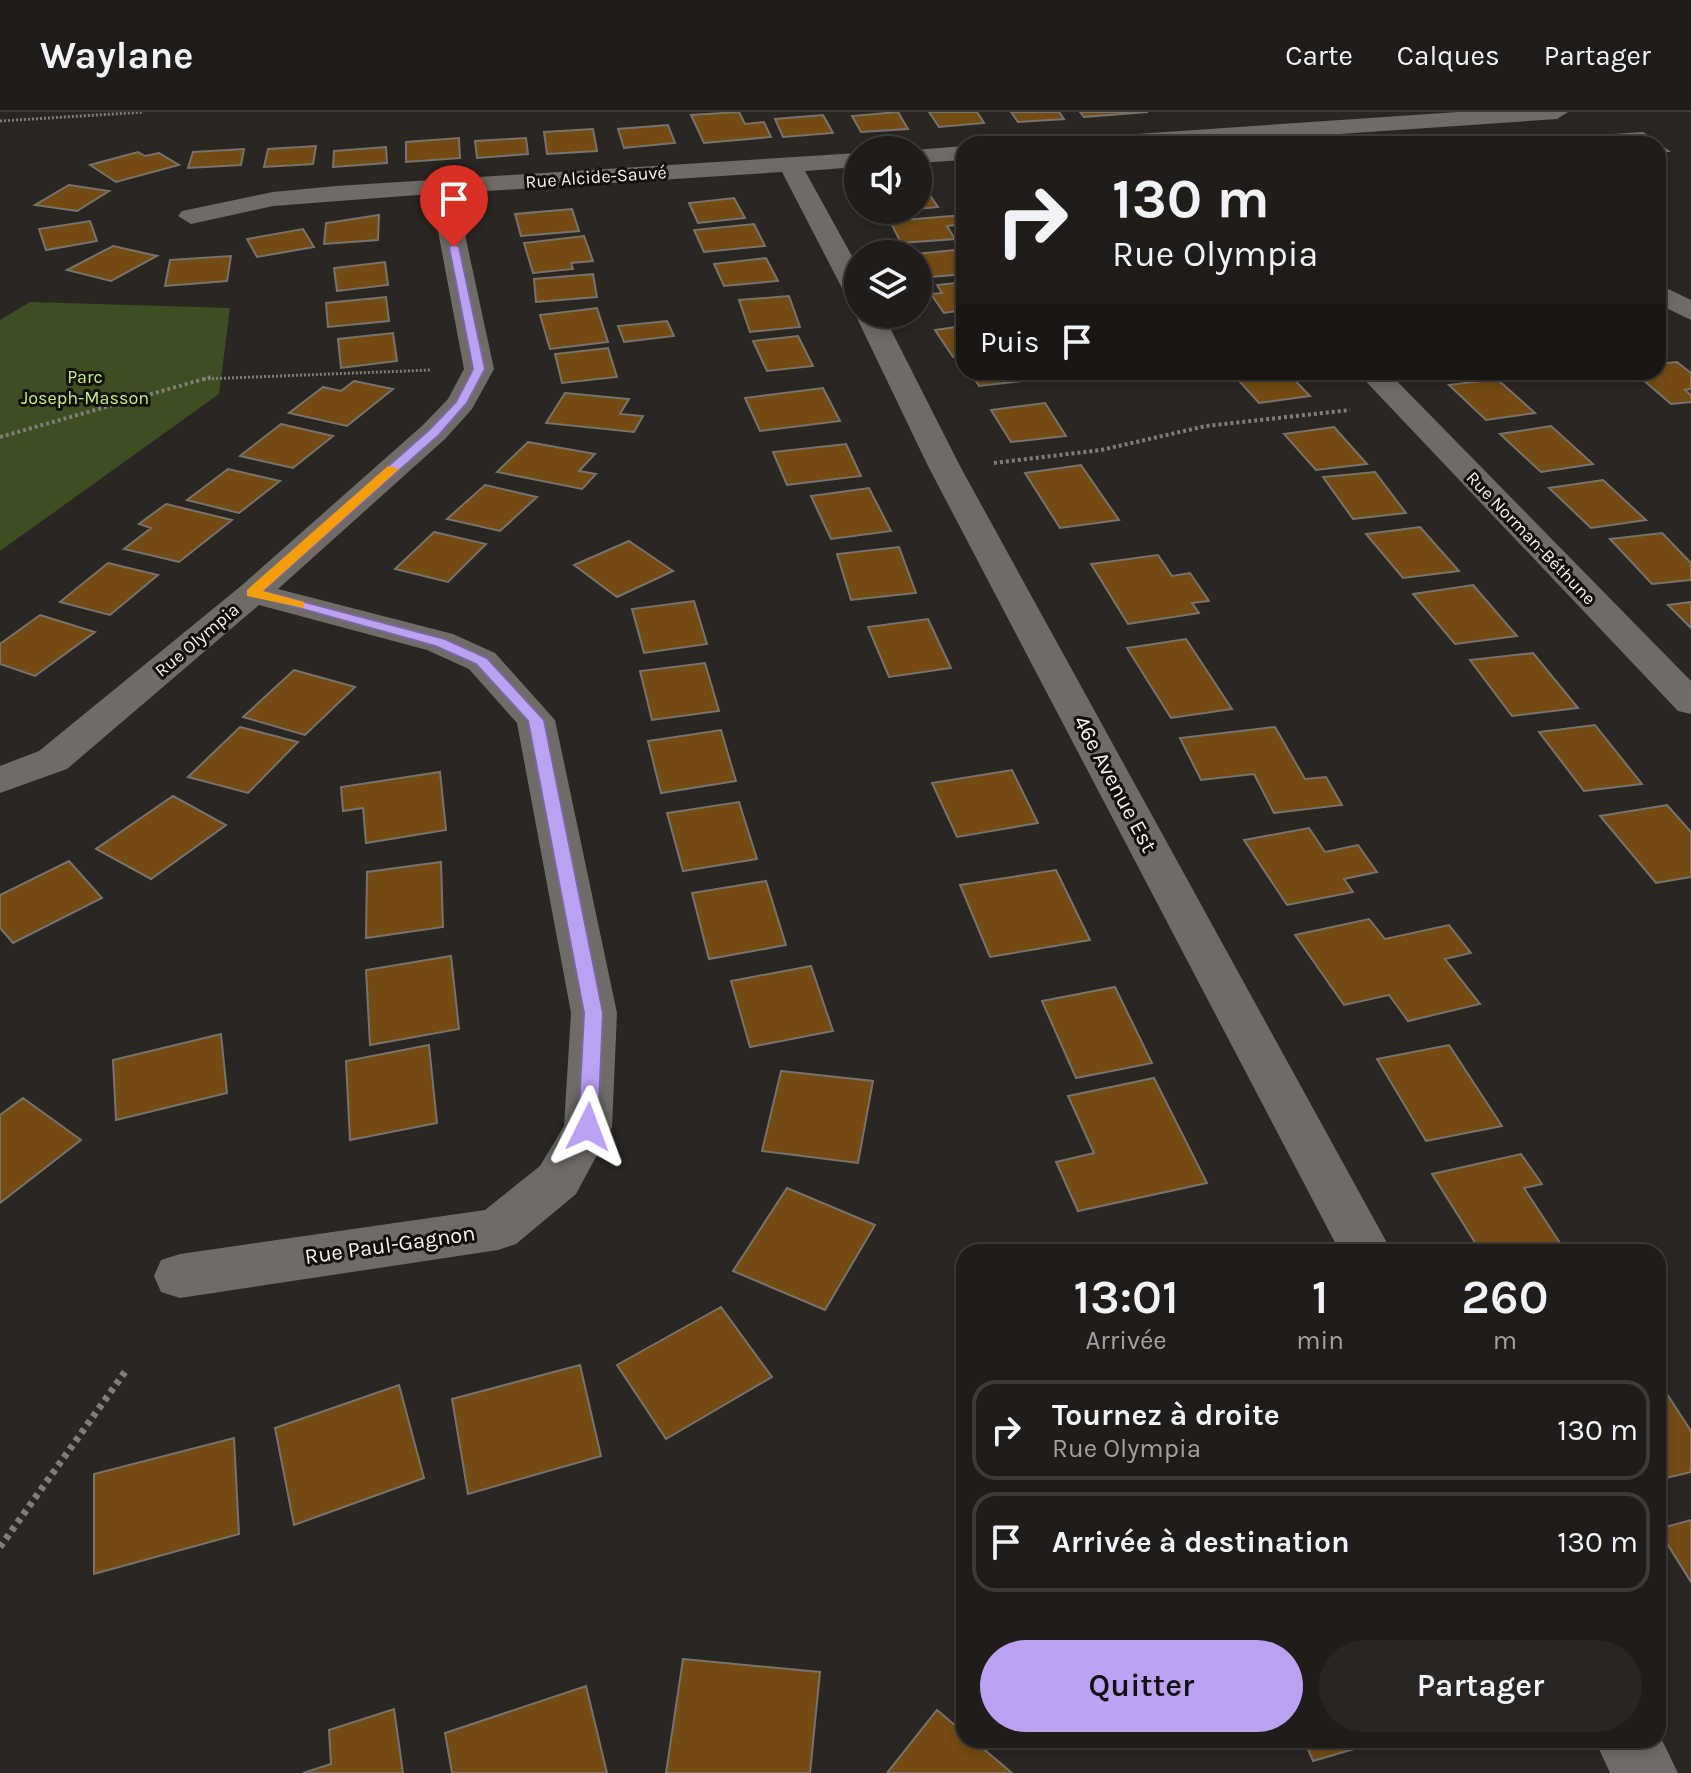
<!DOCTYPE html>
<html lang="fr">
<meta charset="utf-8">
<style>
:root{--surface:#201c19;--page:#282522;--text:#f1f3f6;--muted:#a2a1a2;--line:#3d3a38;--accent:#bca0f2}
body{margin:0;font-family:Karla,sans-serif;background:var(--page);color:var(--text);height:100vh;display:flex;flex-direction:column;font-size:30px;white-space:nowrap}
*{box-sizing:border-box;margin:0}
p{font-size:26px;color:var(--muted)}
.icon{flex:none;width:44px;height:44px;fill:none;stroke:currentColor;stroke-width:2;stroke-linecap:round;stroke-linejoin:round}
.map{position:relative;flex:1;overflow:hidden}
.sheet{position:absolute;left:956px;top:1132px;width:710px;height:504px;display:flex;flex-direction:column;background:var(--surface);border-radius:24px;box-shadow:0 4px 12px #0003,0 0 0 2px var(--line)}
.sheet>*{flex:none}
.banner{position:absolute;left:956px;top:24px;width:710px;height:244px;border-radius:24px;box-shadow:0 4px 12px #0003,0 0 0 2px var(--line);background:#201c19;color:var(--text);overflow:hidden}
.buttons{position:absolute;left:844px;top:24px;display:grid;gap:16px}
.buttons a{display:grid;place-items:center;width:88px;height:88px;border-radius:50%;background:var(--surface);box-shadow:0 4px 12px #0003,0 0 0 2px var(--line);font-size:40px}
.pin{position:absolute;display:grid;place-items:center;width:68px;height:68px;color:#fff;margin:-82px -34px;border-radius:50% 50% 50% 0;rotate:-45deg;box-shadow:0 0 8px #0007}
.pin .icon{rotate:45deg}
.me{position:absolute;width:88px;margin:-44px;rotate:3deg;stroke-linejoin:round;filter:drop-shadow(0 0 6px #0008)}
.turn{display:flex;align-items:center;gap:28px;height:168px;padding:0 24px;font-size:36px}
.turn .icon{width:104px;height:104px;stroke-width:2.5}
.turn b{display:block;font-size:56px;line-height:68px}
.then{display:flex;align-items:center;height:76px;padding:0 24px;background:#0003;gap:16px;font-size:30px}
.eta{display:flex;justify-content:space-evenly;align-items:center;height:136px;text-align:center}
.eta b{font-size:48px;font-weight:600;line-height:56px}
.action{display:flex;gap:16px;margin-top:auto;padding:16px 24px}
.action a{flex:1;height:92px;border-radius:48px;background:var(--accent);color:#111;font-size:32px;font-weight:600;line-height:92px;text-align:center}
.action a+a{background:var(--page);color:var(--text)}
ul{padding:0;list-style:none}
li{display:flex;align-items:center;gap:24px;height:100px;margin:0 16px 12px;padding:0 8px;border:4px solid var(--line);border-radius:24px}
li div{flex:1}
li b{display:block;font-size:30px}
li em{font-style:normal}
header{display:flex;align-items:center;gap:48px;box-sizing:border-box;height:112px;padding:0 40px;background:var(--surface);border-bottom:2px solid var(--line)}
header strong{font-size:38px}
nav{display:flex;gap:44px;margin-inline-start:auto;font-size:28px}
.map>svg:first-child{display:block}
.green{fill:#3d4e21}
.building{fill:#744b12;stroke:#78726d;stroke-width:2}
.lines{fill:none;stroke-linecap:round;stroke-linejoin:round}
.path-far2{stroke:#807d79;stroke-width:3;stroke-dasharray:2 2;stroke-linecap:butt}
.path-far1{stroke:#807d79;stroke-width:4;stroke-dasharray:3 3;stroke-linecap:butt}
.path{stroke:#807d79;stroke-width:7;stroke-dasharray:5 5;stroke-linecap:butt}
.minor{fill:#706b66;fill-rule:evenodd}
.route{fill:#bca0f2;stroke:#7a689d;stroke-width:2}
.slow{fill:#f59e0b}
.labels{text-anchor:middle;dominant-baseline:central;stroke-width:6;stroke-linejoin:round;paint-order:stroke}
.far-street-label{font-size:18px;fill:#f5f2ef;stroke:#11100d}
.far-park-label{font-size:18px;fill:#c5ee83;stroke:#11100d}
.street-label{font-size:22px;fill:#f5f2ef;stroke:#11100d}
</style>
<header>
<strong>Waylane</strong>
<nav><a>Carte</a><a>Calques</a><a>Partager</a></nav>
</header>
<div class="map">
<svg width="1691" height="1661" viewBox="0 0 1691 1661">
<rect width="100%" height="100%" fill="#2a2621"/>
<!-- green -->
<path class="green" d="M30,190L230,196L219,282L0,439V208Z"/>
<!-- building -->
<path class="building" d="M739,0L745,12L764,10L771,25L704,31L691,3Z
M898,0L908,17L861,20L852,4Z
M929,0H977L984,11L939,15Z
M1011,0H1059L1064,7L1018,10Z
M1080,0H1148L1084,5Z
M823,3L833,21L783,25L775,7Z
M668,13L675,31L624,36L618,17Z
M593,17L597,39L547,42L544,20Z
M1643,21L1668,39H1658V32H1607L1597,24Z
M1580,25L1589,32H1541L1536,28Z
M459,26L460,46L406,50V30Z
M526,26L528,42L477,46L475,29Z
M316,34L313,52L264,55L268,37Z
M386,35L387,51L333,55L334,39Z
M244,37L241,53L188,56L193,40Z
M138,40L145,44L159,41L179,53L116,70L90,53Z
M69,73L109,79L77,99L35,93Z
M918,75H924L938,95L918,97Z
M734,86L745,106L698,111L689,91Z
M572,97L579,119L521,124L515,102Z
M379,103L378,128L324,132L326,111Z
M964,103V112L947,114L955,127L901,131L890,109Z
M90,109L97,129L46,138L39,117Z
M754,112L765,134L704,140L694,118Z
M303,117L314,135L257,145L247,127Z
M584,124L593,149L571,151L573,157L533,161L524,131Z
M113,134L157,144L111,169L67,158Z
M964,137V162L920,166L918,142H915Z
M231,144L227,169L165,174L170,148Z
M766,146L778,169L724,174L714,152Z
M385,150L388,173L337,179L334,156Z
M593,162L597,185L536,190L534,167Z
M964,170V198L944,201L931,182L942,181L937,173Z
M789,184L800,215L750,220L739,188Z
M386,185L389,209L328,215L326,191Z
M597,196L608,230L550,237L540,203Z
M667,209L674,224L624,230L618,214Z
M964,214V244L953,245L935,218Z
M393,221L397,249L341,256L338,227Z
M798,224L813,254L767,259L753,229Z
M608,236L617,265L562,271L555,242Z
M1677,250L1691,261V277L1685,278L1691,283V290L1671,292L1634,260H1658V252Z
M970,260H1027L1032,268L979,274Z
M1231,260H1287L1310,284L1259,291Z
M1497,267L1535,301L1486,308L1449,273Z
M354,269L393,277L347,314L289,301L323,275L341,279Z
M823,276L840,309L760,319L745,286Z
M565,281L629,287L620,302L643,304L634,320L546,311Z
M1045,291L1066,324L1011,330L991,298Z
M281,312L333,324L293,356L240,344Z
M1551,314L1593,352L1541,360L1500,322Z
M1334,315L1367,352L1316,358L1284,322Z
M528,330L595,342L579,359L596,362L582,377L497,360Z
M846,332L861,364L787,373L773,340Z
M1081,353L1119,408L1060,416L1025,361Z
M228,357L280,369L239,401L187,388Z
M1375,360L1406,401L1353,407L1323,365Z
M1603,368L1646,408L1591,416L1549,376Z
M485,373L537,385L500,419L447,407Z
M869,376L891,419L831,427L811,384Z
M166,392L232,408L179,450L124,437L151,416L139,412Z
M1420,415L1459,459L1403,466L1366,422Z
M434,420L486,432L448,470L395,457Z
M1662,421L1691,451V468L1652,472L1610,427Z
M629,429L673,459L617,485L574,453Z
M899,435L916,481L851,488L837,442Z
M1158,443L1172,464L1190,461L1209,489L1192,491L1199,501L1128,512L1091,452Z
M108,451L158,463L110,503L60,490Z
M1473,473L1517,524L1455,532L1413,482Z
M694,489L707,532L644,541L632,497Z
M1691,490V516L1668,493Z
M40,503L95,520L35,564L0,552V532Z
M928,507L951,556L889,565L868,515Z
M1186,527L1232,597L1171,606L1127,536Z
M1533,541L1578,596L1512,604L1470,548Z
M705,551L719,599L652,608L640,559Z
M294,558L355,575L305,623L243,605Z
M1595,613L1642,672L1584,679L1539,620Z
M240,615L298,630L248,681L188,665Z
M1275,615L1305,667L1326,665L1342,693L1274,701L1254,662L1201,668L1180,626Z
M721,618L736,669L661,681L648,629Z
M1012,658L1038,711L957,725L932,671Z
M440,660L446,718L366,731L363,696L343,699L341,675Z
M173,684L226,713L151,767L96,737Z
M739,690L757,747L683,759L667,701Z
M1667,693L1691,720V765L1656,771L1600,704Z
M1309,716L1325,740L1358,733L1377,760L1344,767L1353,780L1287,793L1244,728Z
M69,749L102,786L13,831L0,816V783Z
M441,750L443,815L366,826L367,760Z
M1056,758L1090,828L990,845L960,773Z
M766,769L786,833L709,847L692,781Z
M1369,807L1385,827L1449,813L1471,841L1445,847L1480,892L1408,909L1389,883L1344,893L1295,823Z
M451,844L459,917L370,933L366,858Z
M811,854L833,919L750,935L731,869Z
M1115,875L1152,951L1076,966L1042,889Z
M221,922L227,981L116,1008L113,948Z
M429,933L437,1011L350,1028L346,949Z
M1449,933L1502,1014L1426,1029L1377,947Z
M781,959L873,969L858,1051L762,1039Z
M1154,966L1207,1071L1078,1099L1056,1050L1094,1041L1068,984Z
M23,986L81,1028L0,1091V1003Z
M1521,1042L1542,1072L1524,1076L1566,1140H1481L1432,1062Z
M787,1076L875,1113L825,1198L733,1159Z
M721,1195L772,1265L666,1327L617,1253Z
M580,1253L601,1344L468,1382L452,1287Z
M1658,1268L1691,1319V1360L1658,1368Z
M399,1273L424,1366L294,1413L275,1316Z
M234,1326L239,1422L94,1462V1362Z
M1691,1408V1470L1658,1417Z
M683,1547L820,1560L810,1661H666Z
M586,1574L607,1661H452L445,1621Z
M394,1597L403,1661H303L331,1652L329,1618Z
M937,1598L964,1621V1628H973L1012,1661H887Z
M1304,1628H1385L1313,1649Z"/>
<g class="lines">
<!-- path-far2 -->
<path class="path-far2" d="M0,9L144,0
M204,267L431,258"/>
<!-- path-far1 -->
<path class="path-far1" d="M0,325L211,265
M994,351L1101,338L1206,314L1350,298"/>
<!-- path -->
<path class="path" d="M0,1435L127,1257"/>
<!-- minor -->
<path class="minor" d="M1458,0H1568L1557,7L1193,32H1080L1092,25Z
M964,34V48L918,51V38H914Z
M858,41V55L805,59L858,155V188L848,186L844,180L782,60L456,81L494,257L472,297L445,327L278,477L453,522L495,541L555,608L617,901L612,1015L576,1082L516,1132L498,1138L180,1186L161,1180L154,1164L161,1148L180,1142L485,1098L540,1054L564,1014L571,901L517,611L469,557L427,538L259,493L67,657L0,681V654L39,639L241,474L423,313L448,287L464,257L431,82L273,94L191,112L178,104L182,99L273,80L336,74Z
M1658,172L1691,188V208L1658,192Z
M858,198V202H883L960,354L1392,1140H1340L928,354L855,202Z
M1357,260H1388L1691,569V602L1678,599Z
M1658,1620L1678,1661H1610L1595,1628H1658Z"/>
</g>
<!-- route -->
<path class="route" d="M454,132L459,135L485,257L467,291L439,323L263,479L445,527L487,546L544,608L603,901L598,1015L588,1023L578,1015L584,901L528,609L476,552L435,534L245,481L429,318L456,290L473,257L449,135Z"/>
<!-- slow -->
<path class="slow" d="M388,354L399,357L263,479L304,490V496L247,484V478Z"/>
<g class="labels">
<!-- far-street labels -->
<g class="far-street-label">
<text transform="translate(596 65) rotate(-4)">Rue Alcide-Sauvé</text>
<text transform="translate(1531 426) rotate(46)">Rue Norman-Béthune</text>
<text transform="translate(197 528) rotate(-40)">Rue Olympia</text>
</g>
<!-- far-park labels -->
<g class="far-park-label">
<text x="85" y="265">Parc<tspan x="85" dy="21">Joseph-Masson</tspan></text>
</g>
<!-- street labels -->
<g class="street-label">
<text transform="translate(1115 672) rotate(62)">46e Avenue Est</text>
<text transform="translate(390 1133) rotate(-8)">Rue Paul-Gagnon</text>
</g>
</g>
</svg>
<div class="buttons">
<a><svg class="icon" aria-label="sound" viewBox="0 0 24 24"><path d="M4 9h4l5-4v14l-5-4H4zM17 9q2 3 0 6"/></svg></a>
<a><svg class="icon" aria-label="layers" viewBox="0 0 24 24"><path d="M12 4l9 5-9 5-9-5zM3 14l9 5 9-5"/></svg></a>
</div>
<div class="pin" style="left:454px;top:135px;background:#d93025"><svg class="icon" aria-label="arrive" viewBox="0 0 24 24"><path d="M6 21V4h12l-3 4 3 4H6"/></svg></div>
<svg class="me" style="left:588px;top:1015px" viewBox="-20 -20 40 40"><path d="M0-17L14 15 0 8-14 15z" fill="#bca0f2" stroke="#fff" stroke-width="4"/></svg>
<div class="banner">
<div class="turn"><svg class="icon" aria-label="right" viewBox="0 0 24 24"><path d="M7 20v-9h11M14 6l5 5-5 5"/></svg><div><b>130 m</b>Rue Olympia</div></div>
<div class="then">Puis<svg class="icon" aria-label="arrive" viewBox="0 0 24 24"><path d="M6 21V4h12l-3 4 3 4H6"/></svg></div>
</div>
<section class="sheet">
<div class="eta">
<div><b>13:01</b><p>Arrivée</p></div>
<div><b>1</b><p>min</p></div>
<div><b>260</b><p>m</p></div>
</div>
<ul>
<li><svg class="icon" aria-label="right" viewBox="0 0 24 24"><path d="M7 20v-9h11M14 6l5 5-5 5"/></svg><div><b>Tournez à droite</b><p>Rue Olympia</p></div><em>130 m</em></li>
<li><svg class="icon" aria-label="arrive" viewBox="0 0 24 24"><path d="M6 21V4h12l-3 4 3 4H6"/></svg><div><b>Arrivée à destination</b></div><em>130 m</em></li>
</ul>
<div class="action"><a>Quitter</a><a>Partager</a></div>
</section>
</div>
